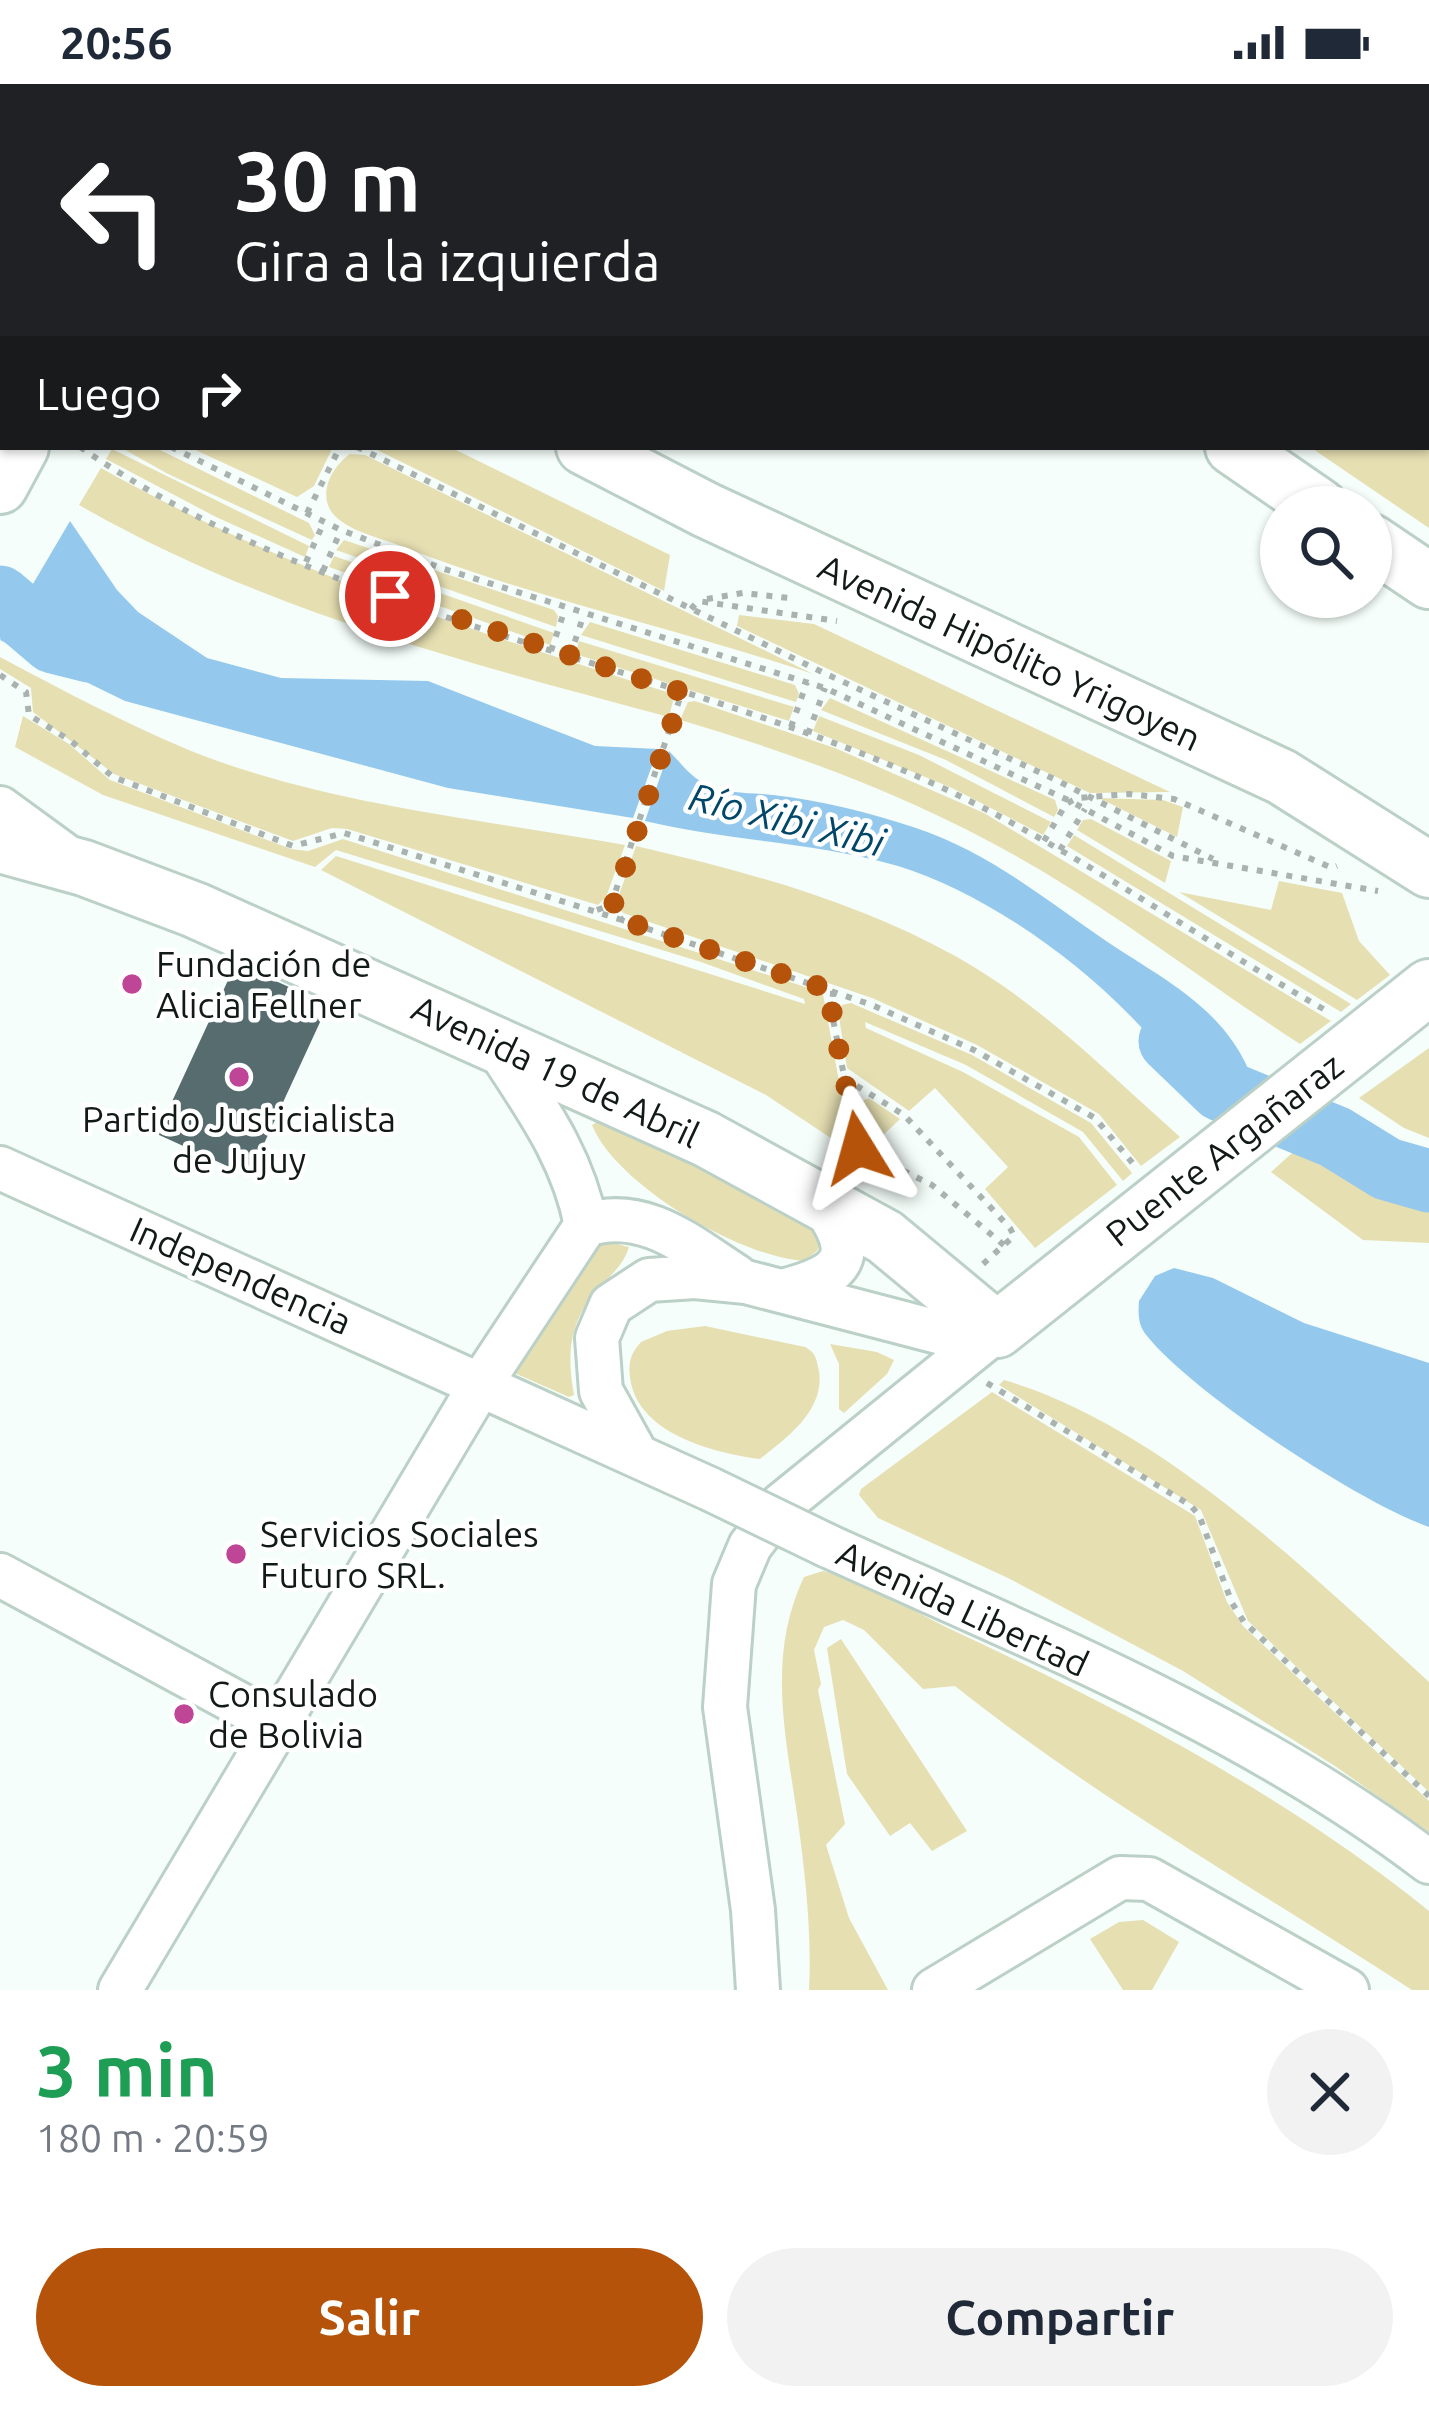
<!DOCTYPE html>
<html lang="es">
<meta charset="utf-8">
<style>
:root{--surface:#fff;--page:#f2f2f3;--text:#1f2937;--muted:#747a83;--accent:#b45309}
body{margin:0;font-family:Ubuntu,sans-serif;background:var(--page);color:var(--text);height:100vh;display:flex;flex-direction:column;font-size:45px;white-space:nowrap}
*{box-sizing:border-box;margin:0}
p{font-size:39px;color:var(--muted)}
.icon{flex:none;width:66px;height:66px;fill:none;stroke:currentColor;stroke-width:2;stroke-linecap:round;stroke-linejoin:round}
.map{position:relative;height:1906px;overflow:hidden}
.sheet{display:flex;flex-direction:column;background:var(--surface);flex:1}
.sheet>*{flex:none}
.top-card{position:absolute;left:0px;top:0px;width:1431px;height:366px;box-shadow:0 3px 9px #0004;background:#202124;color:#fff;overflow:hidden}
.buttons{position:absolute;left:1260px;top:402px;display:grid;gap:24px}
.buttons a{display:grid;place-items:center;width:132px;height:132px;border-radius:50%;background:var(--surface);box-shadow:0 3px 9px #0004;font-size:60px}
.pin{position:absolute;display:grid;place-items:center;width:102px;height:102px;color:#fff;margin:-51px;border:6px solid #fff;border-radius:50%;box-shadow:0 3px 12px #0007}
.me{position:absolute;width:132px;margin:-66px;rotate:352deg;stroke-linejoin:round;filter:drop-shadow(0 0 9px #0008)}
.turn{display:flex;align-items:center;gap:42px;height:252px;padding:0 36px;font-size:54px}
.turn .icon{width:156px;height:156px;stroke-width:2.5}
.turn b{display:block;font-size:84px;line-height:102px}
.then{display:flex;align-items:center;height:114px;padding:0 36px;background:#0003;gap:24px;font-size:45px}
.round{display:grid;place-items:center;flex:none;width:126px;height:126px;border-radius:63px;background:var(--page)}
.summary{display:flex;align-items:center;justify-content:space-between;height:204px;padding:0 36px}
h1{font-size:72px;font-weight:600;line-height:90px;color:#1e9e55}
.action{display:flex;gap:24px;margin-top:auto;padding:24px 36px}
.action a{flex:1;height:138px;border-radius:72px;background:var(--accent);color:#fff;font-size:48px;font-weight:600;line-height:138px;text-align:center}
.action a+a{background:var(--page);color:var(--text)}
.status{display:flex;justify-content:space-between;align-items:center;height:84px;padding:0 60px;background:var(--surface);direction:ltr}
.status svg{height:33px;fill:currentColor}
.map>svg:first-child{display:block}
.green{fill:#e6dfb2}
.water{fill:#94c9ed}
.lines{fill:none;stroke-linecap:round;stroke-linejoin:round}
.river{stroke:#94c9ed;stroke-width:63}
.building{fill:#566c6e}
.minor-casing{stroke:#bbd0c7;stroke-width:48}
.major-casing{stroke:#bbd0c7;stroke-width:60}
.path{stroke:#aab2af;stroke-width:6;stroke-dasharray:6 9;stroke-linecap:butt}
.minor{stroke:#fff;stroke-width:42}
.major{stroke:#fff;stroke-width:54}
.minor-bridge-casing{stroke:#bbd0c7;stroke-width:48;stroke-linecap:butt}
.minor-bridge{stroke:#fff;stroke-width:42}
.route{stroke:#b45309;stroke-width:21;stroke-dasharray:0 37.8}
.poi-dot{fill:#bf4597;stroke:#fff;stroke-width:4.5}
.labels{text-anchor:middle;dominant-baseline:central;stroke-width:9;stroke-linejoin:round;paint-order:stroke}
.street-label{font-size:36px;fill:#121a17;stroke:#fff}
.poi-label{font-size:36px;fill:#121a17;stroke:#fff;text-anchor:start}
.water-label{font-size:39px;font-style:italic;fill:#014769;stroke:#fff}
</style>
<div class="status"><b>20:56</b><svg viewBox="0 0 49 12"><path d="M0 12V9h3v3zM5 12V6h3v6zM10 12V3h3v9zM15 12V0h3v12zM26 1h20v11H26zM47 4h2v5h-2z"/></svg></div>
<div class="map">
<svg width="1429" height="1906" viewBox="0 0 1429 1906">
<rect width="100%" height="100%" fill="#f5fefa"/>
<!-- green -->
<path class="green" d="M787,0H1429V444L1310,363H1428V3Z
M120,363H154L309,439L315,451L312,456L168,390Z
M189,363H330L331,367L314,402L297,413Z
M371,363H450L670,471L664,507Z
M112,365L309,462L305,473L216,433L106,375Z
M350,370L365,371L813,590C677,544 535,515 401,462C381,454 351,448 335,432C316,413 331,383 350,370Z
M101,384C281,485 471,547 667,608L673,617L669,633C464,578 264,527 79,421Z
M344,456L554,526L558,532L556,543L336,466Z
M334,472L554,549L550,561L329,483Z
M739,531L814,540L1170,708L1090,709L737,542Z
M590,538L795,601L799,610L796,618L581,551Z
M579,557L794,623L789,637L575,570Z
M0,573C62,606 126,640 191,667C327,721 482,735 625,761L606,813L598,821L347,745L332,744L293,757L114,690L33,628L31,604L0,585Z
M830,614L1055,716L1058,726L1054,733L946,676L821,626Z
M695,617L835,664L984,729L1331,937L1300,960C1213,904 1131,840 1042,787C928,719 806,673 680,636L688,618Z
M23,632L69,660L110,696L291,765L308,767L343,755L818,907L823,910L852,1068L766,1011L321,786L336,772L805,920L804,915L701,878L336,766L315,783L103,711L15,663Z
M819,632L919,671L1051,738L1043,751L952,704L813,647Z
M1099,714L1163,716L1183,723L1177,753Z
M1091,735L1171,777L1165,799L1077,746L1083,736Z
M1074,751L1351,920L1341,928L1067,762Z
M636,762C748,788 856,817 957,873C1041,920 1109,990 1180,1053L1141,1082L1099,1030L977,961L872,914L623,829L617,817Z
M1279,797L1342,809L1359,857L1390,891L1357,916L1179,808L1271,826Z
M851,919L972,971L1091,1039L1132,1089L1123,1097L1083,1048L966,981L865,938L866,944L963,988L1079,1053L1117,1101L1035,1164L985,1105L1008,1083L935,1004L909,1027L847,984L839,933L842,921Z
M1429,964V1054L1404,1044L1359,1014Z
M869,1014L900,1035L877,1057L891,1075L860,1058L855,1020Z
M608,1031L818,1139L824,1154L817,1167L804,1177C740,1173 616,1101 592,1041Z
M1300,1062L1334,1086L1429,1123V1159L1363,1156L1271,1088Z
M600,1156L629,1163C624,1180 612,1190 601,1202C570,1234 566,1268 574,1311L569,1313L505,1285Z
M705,1242L805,1263C816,1269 816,1274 819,1287C825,1326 788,1353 760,1375C713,1369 636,1349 630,1293C628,1278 631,1269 641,1258L667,1247Z
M830,1260L877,1268L894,1276L887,1290L844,1329L839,1325V1280Z
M1004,1296C1161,1342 1310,1490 1429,1598V1708L1248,1537L1201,1426L999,1301Z
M992,1308L1195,1432L1227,1518L1243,1542L1429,1717V1748L1335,1682L1183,1587L1008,1494L878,1434L859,1411L861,1405Z
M823,1487C865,1497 909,1525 948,1544C1117,1623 1284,1710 1429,1827V1906H1412C1259,1806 1098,1716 955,1602L923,1605L864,1546L843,1536L824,1543L814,1566L821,1600L818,1606L845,1740L826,1761L849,1834L888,1906H809C812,1848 805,1788 797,1730C785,1649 767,1571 804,1493Z
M841,1555L967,1747L932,1767L910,1739L890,1752L847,1690L827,1564Z
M1143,1836L1179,1858L1152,1906H1123L1090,1855L1119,1838Z"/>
<!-- water -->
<path class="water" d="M70,437L117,506L138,528L207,574L281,594L428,597L595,662L658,665L633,734L448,704L125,617L0,556Z
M669,667C680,678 688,690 702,698C725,711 748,708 773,711C820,716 871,729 916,744C985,767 1037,809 1096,850C1157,893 1226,921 1253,997L1205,1033C1155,929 1008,815 898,782C815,758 728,757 645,737Z
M1332,1036L1429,1067V1123L1334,1086L1300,1062Z
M1174,1184L1213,1194L1304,1239L1429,1279V1443C1358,1418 1194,1310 1147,1252C1138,1242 1138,1230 1139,1217L1155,1192Z"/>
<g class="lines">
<!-- river -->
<path class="river" d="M0,513L53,558L89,567
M1170,957L1221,1006L1335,1053L1387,1085L1429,1097"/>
</g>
<!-- building -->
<path class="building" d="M236,879L289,903L282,918L321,936L249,1092L157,1050Z"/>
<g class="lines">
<defs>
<path id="minor" d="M1302,3L1308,0
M0,724L63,770
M494,958C532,1018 572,1069 586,1141
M0,1084L710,1405
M586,1141C644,1122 689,1162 736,1192
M782,1207C846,1191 861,1171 819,1116
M636,1370L601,1307L597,1254L611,1221L649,1196L695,1193L746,1198L980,1259
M828,1462C1033,1555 1249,1641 1429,1778
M0,1491L278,1641
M120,1906L482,1298L586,1141
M758,1906L753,1826L725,1623L734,1500L750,1462L781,1421L997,1246
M934,1906L1120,1794L1149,1795L1347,1906"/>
<path id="major" d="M714,0L718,3
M290,3L293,0
M0,31L3,34
M584,363L706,426L1282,693L1429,786
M1233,363L1320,423
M0,402L21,363
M1371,458L1429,497
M0,761L84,784L195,826L706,1055L885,1153L997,1246L1429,903"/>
</defs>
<!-- minor casing -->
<use href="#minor" class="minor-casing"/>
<!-- major casing -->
<use href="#major" class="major-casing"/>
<!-- path -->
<path class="path" d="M0,102L3,104
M0,139L3,140
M0,146L3,148
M0,235L3,238
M0,264L3,267
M0,308L3,310
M80,363C319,528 635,574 900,685C1051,748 1185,847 1327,927
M171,363L341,446L441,484L825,604L1070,717L1173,772L1378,807
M357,363L824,589L1054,695L1213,775
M307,429L340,363
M306,478L324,438
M323,487L341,446
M707,515L743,509L789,514
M691,525L698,517L837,537
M551,567L565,525
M570,572L584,530
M0,591L26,608L29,631L71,657L113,693L293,762L344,749L622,836
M791,643L807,598
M808,650L825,604
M1044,757L1066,720L1077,714L1129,710L1174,715L1332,784L1337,782
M1060,766L1085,725
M611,821L682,608
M597,826L611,821L622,836L872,921L974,966L1095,1034L1135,1082
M833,907L832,930L858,1064L932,1101L1005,1162
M844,994L904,1031L1010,1144L1014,1152L983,1180
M987,1299L1190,1421L1199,1431L1232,1519L1244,1538L1429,1712"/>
<!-- minor -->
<use href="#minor" class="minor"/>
<!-- major -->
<use href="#major" class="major"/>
<defs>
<path id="minor-bridge" d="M710,1405L828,1462"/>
</defs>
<!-- minor-bridge casing -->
<use href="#minor-bridge" class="minor-bridge-casing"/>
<!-- minor-bridge -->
<use href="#minor-bridge" class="minor-bridge"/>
</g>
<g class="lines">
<!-- route -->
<path class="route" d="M390,512L682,608L612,825L622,836L833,907L832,930L858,1064"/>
</g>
<!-- markers -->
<g class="poi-dot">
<circle cx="132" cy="900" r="12"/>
<circle cx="239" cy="993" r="12"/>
<circle cx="236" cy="1470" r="12"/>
<circle cx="184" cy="1630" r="12"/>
</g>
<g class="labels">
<!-- street labels -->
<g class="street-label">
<text transform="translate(1010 568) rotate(25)">Avenida Hipólito Yrigoyen</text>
<text transform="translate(556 987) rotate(25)">Avenida 19 de Abril</text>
<text transform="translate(1224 1065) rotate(-38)">Puente Argañaraz</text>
<text transform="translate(241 1191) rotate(24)">Independencia</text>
<text transform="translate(963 1524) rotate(25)">Avenida Libertad</text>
</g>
<!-- poi labels -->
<g class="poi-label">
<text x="156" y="879">Fundación de<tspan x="156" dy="41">Alicia Fellner</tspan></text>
<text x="239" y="1034" text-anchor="middle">Partido Justicialista<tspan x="239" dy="41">de Jujuy</tspan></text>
<text x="260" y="1449">Servicios Sociales<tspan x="260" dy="41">Futuro SRL.</tspan></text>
<text x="208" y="1609">Consulado<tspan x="208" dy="41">de Bolivia</tspan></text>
</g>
<!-- water labels -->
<g class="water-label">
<text transform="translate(787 735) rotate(14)">Río Xibi Xibi</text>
</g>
</g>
</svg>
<div class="buttons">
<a><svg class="icon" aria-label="search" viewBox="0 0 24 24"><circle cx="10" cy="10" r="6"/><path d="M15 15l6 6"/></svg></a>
</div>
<div class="pin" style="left:390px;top:512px;background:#d93025"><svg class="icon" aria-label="arrive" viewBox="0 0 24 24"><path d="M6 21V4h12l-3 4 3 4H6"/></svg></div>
<svg class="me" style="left:858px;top:1064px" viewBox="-20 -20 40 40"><path d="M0-17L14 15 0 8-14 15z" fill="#b45309" stroke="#fff" stroke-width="4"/></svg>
<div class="top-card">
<div class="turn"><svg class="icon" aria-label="left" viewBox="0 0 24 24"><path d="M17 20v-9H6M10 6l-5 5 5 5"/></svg><div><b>30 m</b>Gira a la izquierda</div></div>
<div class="then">Luego<svg class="icon" aria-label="right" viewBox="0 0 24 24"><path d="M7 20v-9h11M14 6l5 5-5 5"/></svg></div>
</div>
</div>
<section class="sheet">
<div class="summary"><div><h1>3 min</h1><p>180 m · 20:59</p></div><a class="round"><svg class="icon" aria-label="close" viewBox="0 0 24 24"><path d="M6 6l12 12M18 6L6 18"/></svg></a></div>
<div class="action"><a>Salir</a><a>Compartir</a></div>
</section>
